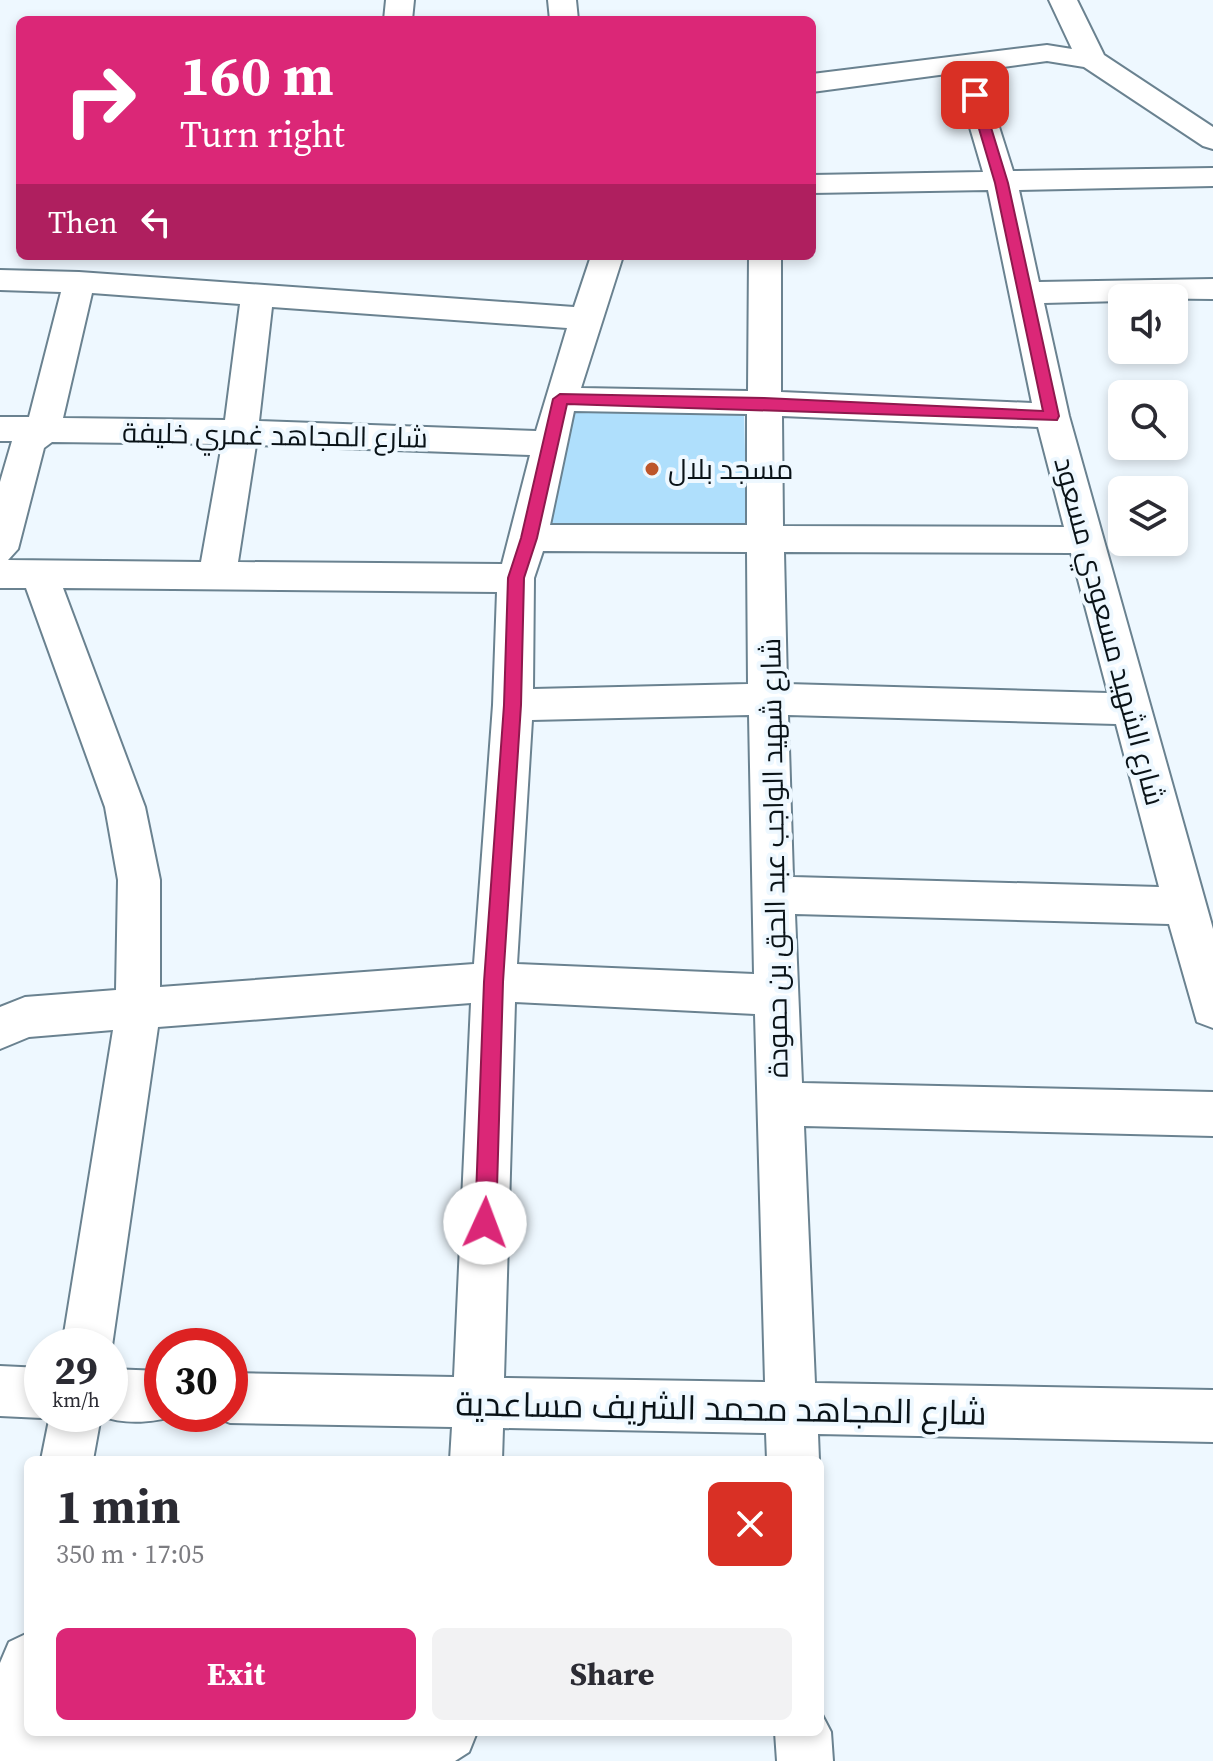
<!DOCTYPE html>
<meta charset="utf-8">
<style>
:root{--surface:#fff;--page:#f2f2f3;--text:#2b2b33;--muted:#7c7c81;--accent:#db2777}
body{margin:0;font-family:"Source Serif 4",Cairo,serif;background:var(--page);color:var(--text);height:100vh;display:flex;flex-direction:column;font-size:30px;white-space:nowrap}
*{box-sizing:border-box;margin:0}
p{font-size:26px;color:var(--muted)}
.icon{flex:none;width:44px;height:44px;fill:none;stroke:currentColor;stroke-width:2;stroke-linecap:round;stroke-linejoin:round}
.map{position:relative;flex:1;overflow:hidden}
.side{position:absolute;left:24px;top:1456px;width:800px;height:280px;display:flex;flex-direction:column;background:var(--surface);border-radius:12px;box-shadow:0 4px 12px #0003}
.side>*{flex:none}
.banner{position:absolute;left:16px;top:16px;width:800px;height:244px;border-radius:12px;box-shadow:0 4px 12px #0003;background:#db2777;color:#fff;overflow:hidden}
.controls{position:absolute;left:1108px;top:284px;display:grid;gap:16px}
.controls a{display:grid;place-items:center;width:80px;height:80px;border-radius:12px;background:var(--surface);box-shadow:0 4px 12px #0003;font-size:40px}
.speed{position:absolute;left:24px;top:1328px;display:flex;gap:16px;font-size:40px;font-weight:700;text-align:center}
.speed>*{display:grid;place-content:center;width:104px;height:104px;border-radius:50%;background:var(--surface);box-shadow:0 4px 12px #0003;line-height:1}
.speed small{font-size:20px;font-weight:400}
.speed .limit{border:12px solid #d22;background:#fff;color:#111}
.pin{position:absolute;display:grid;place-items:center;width:68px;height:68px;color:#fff;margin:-34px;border-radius:16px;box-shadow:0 4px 12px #0006}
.me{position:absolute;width:88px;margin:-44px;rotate:2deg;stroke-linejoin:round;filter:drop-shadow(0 0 6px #0008)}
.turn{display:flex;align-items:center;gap:28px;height:168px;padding:0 32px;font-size:36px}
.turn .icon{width:104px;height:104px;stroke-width:2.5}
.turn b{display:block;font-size:56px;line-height:68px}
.then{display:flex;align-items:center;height:76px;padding:0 32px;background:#0003;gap:16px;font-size:30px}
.round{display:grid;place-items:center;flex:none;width:84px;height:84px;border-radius:12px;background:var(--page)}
.summary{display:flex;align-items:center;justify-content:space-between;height:136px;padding:0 32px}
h1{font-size:48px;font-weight:700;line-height:60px}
.action{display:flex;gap:16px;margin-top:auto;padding:16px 32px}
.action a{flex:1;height:92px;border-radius:12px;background:var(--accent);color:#fff;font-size:32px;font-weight:700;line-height:92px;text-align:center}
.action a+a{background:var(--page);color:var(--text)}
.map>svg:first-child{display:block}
.building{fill:#afdffc}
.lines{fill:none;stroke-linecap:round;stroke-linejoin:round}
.street-casing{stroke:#6a8290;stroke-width:4}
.street{fill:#fff;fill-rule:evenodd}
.route{fill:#db2777;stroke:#8e194d;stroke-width:2}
.poi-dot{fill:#bd562b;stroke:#eef8ff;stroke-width:3}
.labels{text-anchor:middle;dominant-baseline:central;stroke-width:8;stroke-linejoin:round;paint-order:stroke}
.street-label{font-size:28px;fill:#0a1318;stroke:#eef8ff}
.poi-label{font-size:28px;fill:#0a1318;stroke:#eef8ff;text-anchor:start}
.near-street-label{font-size:34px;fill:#0a1318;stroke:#eef8ff}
</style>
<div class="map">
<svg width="1213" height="1761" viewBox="0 0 1213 1761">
<rect width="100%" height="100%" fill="#eef8ff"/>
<!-- building -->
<path class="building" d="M567,411L744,412L747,528L551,525Z"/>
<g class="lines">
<defs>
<path id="street" d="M386,0H414L412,20H384Z
M548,0H576L578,20H550Z
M1049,0H1077L1104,55L1213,127V149L1203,146L1084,67L1047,61L981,70L1013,171L1213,168V186L1019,190L1039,282L1213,279V299L1122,298V301L1044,303L1069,416L1213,929V1028L1197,1022L1169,924L795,914L802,1083L1213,1092V1136L804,1126L815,1383L1213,1390V1442L818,1434L819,1460H767L766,1433L503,1428L502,1460H450L452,1427L230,1423L212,1416L230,1414V1373L454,1377L471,1003L158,1027L112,1346L110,1351V1346H62L113,1030L29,1037L0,1049V1007L25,997L116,990L118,880L105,807L26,588H0V482L12,441H0V417H29L61,292L0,290V270L79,272L574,307L591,256H623L581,388L748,391L749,256H781V392L1032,403L988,190L812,193V175L983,172L954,73L812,92V74L1047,45L1072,49ZM92,293L240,304L225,420L63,418ZM272,307L567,328L536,431L259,421ZM574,411L747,414V525H550ZM782,416L1038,427L1064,527L783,526ZM52,442L222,444L201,562L8,560L18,549L44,448ZM256,445L530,455L502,564L238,562ZM543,551L747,552L748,684L533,689L534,578ZM784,552L1071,553L1108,693L787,684ZM63,588L497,592L493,705L474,964L160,987V880L145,807ZM749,715L754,974L517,964L532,720ZM788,715L1116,724L1159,887L793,877ZM515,1002L755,1014L765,1382L504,1378Z
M0,1366L42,1368V1414H110V1369L162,1371V1414H180C157,1423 124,1425 101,1416L93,1460H41L50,1415L42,1418L0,1416Z
M28,1633V1732H477L469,1752L455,1761H0V1663L9,1642Z
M820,1711L831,1732L833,1761H777L775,1732H820Z"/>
</defs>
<!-- street casing -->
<use href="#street" class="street-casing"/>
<!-- street -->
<use href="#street" class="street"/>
</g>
<!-- route -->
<path class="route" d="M975,91L981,95L1008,183L1059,416L1057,420L567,404L537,538L524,578L521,705L503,982L496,1223L493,1231L485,1233L478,1231L475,1223L484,982L504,705L508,578L521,538L553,399L560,394L764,398L1043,411L995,183L969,95Z"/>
<!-- markers -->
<circle class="poi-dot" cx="652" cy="469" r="8"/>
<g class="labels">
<!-- street labels -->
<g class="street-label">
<text transform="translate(275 435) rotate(1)">شارع المجاهد غمري خليفة</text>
<text transform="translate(1110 631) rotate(75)">شارع الشهيد مسعودي مسعود</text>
<text transform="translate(774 858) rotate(-91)">شارع شهيد الواجب عبد الحق بن حمودة</text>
</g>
<!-- poi labels -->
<g class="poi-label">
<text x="668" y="469">مسجد بلال</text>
</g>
<!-- near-street labels -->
<g class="near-street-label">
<text transform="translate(721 1408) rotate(1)">شارع المجاهد محمد الشريف مساعدية</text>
</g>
</g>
</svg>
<div class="controls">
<a><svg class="icon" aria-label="sound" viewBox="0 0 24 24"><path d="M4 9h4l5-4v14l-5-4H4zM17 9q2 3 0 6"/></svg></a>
<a><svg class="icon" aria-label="search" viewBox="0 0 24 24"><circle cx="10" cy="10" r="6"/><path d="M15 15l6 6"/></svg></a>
<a><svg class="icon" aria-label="layers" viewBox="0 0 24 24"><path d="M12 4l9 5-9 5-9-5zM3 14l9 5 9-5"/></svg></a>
</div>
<div class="speed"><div>29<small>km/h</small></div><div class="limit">30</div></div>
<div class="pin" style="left:975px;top:95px;background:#d93025"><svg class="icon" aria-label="arrive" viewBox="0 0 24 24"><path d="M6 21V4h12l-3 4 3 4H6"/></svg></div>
<svg class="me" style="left:485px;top:1223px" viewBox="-20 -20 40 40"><circle r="19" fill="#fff"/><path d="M0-13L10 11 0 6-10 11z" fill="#db2777"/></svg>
<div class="banner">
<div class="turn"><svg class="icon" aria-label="right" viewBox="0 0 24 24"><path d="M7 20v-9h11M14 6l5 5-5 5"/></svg><div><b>160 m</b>Turn right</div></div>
<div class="then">Then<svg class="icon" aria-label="left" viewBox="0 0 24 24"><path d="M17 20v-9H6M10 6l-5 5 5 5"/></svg></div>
</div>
<section class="side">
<div class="summary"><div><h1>1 min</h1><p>350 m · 17:05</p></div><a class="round" style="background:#d93025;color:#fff"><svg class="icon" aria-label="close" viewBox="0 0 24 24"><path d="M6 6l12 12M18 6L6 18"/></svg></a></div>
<div class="action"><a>Exit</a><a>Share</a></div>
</section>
</div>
